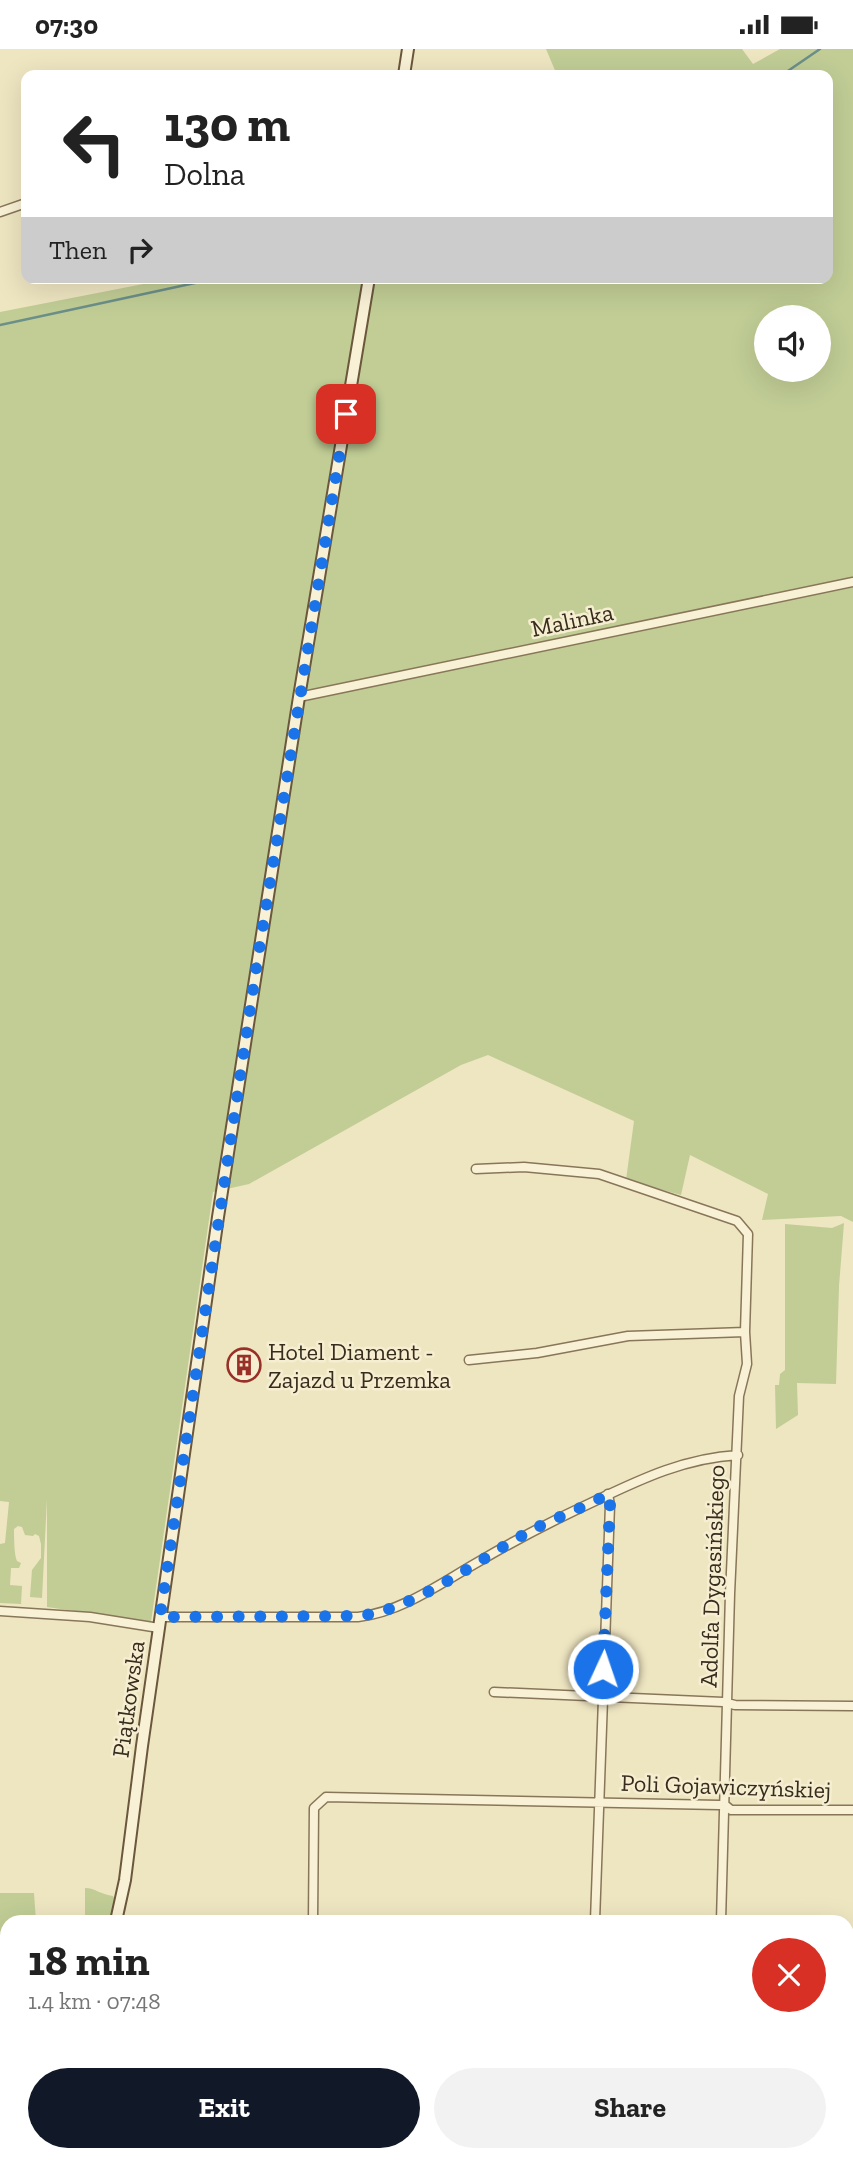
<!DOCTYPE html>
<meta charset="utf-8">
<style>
:root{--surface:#fff;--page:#f2f2f2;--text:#222;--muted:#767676;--accent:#111827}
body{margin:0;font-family:"Zilla Slab",serif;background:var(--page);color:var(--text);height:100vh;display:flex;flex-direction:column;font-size:26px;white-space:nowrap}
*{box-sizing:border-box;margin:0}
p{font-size:23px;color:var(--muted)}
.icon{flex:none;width:38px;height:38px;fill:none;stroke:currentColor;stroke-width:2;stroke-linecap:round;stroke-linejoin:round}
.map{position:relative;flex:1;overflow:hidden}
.sheet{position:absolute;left:0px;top:1866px;width:854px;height:247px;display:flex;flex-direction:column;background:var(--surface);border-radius:21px 21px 0 0;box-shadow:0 7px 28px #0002}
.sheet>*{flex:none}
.guide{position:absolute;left:21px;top:21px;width:812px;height:214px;border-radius:14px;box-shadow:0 7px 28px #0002;background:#fff;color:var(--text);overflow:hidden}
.fabs{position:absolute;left:754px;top:256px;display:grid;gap:14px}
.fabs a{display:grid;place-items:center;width:77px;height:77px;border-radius:50%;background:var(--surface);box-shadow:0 7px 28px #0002;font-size:35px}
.pin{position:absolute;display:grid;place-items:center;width:60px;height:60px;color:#fff;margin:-30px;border-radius:14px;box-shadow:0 4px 10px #0006}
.me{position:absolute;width:77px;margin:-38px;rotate:3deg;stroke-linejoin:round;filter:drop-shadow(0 0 5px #0008)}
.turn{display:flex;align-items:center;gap:24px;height:147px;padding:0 28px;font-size:32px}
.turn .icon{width:91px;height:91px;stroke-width:2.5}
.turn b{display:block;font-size:49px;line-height:60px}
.then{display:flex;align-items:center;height:66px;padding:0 28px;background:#0003;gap:14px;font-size:26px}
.round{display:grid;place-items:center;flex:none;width:74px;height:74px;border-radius:37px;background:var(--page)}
.headline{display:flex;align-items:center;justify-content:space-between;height:119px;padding:0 28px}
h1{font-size:42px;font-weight:800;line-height:52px}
.button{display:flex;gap:14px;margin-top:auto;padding:14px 28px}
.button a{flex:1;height:80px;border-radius:42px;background:var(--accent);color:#fff;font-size:28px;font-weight:800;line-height:80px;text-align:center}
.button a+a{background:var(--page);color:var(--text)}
.status{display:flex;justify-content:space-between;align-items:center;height:49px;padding:0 35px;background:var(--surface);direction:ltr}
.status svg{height:19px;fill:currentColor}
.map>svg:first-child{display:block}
.green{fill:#c1cd95;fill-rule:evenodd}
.cemetery{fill:#b8c195}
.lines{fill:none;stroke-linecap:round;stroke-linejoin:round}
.stream{stroke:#6b8f89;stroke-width:2.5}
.minor-casing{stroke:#887659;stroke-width:11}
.tertiary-casing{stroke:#887659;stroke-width:13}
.secondary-casing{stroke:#6a573c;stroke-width:14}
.minor{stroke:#f9f1d5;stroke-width:8}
.tertiary{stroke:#f9f1d5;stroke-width:10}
.secondary{stroke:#f9f1d5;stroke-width:10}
.route{stroke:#1a73e8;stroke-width:12;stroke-dasharray:0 21.6}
.labels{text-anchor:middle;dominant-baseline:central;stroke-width:5;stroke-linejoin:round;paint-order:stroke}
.street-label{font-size:24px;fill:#382c1d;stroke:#f6eed1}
.poi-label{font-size:24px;fill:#382c1d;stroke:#f6eed1;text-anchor:start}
</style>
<div class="status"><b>07:30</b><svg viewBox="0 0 49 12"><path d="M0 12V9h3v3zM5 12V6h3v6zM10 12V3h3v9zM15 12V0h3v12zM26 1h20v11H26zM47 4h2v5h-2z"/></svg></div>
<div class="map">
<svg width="853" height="2111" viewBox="0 0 853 2111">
<rect width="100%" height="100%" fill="#eee5c1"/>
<!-- green -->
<path class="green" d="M546,0H742L753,15L780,0H853V1173L841,1167L762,1171L768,1145L690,1106L681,1146L626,1131L634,1072L488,1006L461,1016L249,1135L213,1143L151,1573L47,1558V1450L42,1549L30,1548L32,1521L41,1509V1495L39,1487L35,1485L33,1487L25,1486L22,1478L18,1477L14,1480C14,1487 14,1506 17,1512L21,1514L19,1519H11L10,1536L22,1537L21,1555L0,1554V1495L5,1494L9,1453L0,1452V263L174,229H828V26H557ZM766,268H819V320H766Z
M844,1174L839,1237L836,1335L797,1334L798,1366L776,1380L775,1336H779L780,1325L785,1321V1175L832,1179Z
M85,1839C95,1839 102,1846 113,1847L114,1849L111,1872H85Z
M0,1844H34L36,1872H7V1877H5V1896L7,1897V1902H0Z"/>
<!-- cemetery -->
<path class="cemetery" d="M734,2105H832L833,2111H734Z"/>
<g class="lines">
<!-- stream -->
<path class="stream" d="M782,26L820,0
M0,276L218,229"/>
<defs>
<path id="minor" d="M0,163L26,154
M299,648L853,533
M476,1120L524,1118L599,1125L737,1172L748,1185L745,1283L747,1315L739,1347L730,1545L721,1872
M469,1311L537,1304L628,1287L745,1283
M0,1562L90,1568L159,1579
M160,1568H358C402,1563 441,1534 478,1513C517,1490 556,1470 597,1451C643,1429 686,1409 738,1406
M494,1643L723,1653L735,1656L853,1657
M313,1872L314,1759L326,1748L719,1756H725L731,1761H853
M595,1872L610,1456L608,1445
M0,1910H7
M847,2027L853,2026
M229,2105L230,2111
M326,2105L327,2111
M563,2105V2111"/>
<path id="tertiary" d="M847,1922H853
M727,2105V2111"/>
<path id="secondary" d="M404,26L408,0
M116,1872L125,1831L142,1697L218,1168L299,648L369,229
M128,2105V2111"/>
</defs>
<!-- minor casing -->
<use href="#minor" class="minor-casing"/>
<!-- tertiary casing -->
<use href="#tertiary" class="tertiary-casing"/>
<!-- secondary casing -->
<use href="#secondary" class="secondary-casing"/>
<!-- minor -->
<use href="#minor" class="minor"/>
<!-- tertiary -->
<use href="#tertiary" class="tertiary"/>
<!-- secondary -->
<use href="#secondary" class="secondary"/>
</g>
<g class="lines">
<!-- route -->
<path class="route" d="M346,365L257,914L160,1568L358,1567C413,1562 481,1509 530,1482C555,1469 583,1459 608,1445L610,1456L603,1620"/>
</g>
<!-- icons -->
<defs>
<symbol id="building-ring" viewBox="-11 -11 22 22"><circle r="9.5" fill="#f6eed1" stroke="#983028" stroke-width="1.5"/><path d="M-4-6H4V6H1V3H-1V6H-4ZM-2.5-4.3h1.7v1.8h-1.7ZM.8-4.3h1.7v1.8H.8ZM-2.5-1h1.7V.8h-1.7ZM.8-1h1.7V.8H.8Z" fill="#983028"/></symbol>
</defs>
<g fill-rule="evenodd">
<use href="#building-ring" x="225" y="1297" width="38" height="38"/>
</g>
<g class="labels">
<!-- street labels -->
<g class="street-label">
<text transform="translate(572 571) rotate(-12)">Malinka</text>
<text transform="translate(712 1527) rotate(-88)">Adolfa Dygasińskiego</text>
<text transform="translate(128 1650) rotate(-82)">Piątkowska</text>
<text transform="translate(726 1737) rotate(2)">Poli Gojawiczyńskiej</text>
</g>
<!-- poi labels -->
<g class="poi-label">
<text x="268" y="1302">Hotel Diament -<tspan x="268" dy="28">Zajazd u Przemka</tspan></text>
</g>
</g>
</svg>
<div class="fabs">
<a><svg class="icon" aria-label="sound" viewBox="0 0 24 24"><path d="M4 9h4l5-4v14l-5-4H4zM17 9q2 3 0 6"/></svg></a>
</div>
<div class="pin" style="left:346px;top:365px;background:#d93025"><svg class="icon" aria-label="arrive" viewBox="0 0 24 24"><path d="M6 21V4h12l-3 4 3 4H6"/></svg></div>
<svg class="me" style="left:603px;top:1620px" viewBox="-20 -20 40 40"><circle r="17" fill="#1a73e8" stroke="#fff" stroke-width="3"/><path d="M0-11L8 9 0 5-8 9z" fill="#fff"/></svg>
<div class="guide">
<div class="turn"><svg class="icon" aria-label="left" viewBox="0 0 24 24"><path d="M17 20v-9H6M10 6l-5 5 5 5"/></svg><div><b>130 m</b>Dolna</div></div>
<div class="then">Then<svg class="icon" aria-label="right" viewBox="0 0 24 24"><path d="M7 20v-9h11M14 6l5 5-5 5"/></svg></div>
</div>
<section class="sheet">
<div class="headline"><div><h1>18 min</h1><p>1.4 km · 07:48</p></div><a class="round" style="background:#d93025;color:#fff"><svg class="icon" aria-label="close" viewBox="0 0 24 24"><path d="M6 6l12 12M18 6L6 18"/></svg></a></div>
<div class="button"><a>Exit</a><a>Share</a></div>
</section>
</div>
